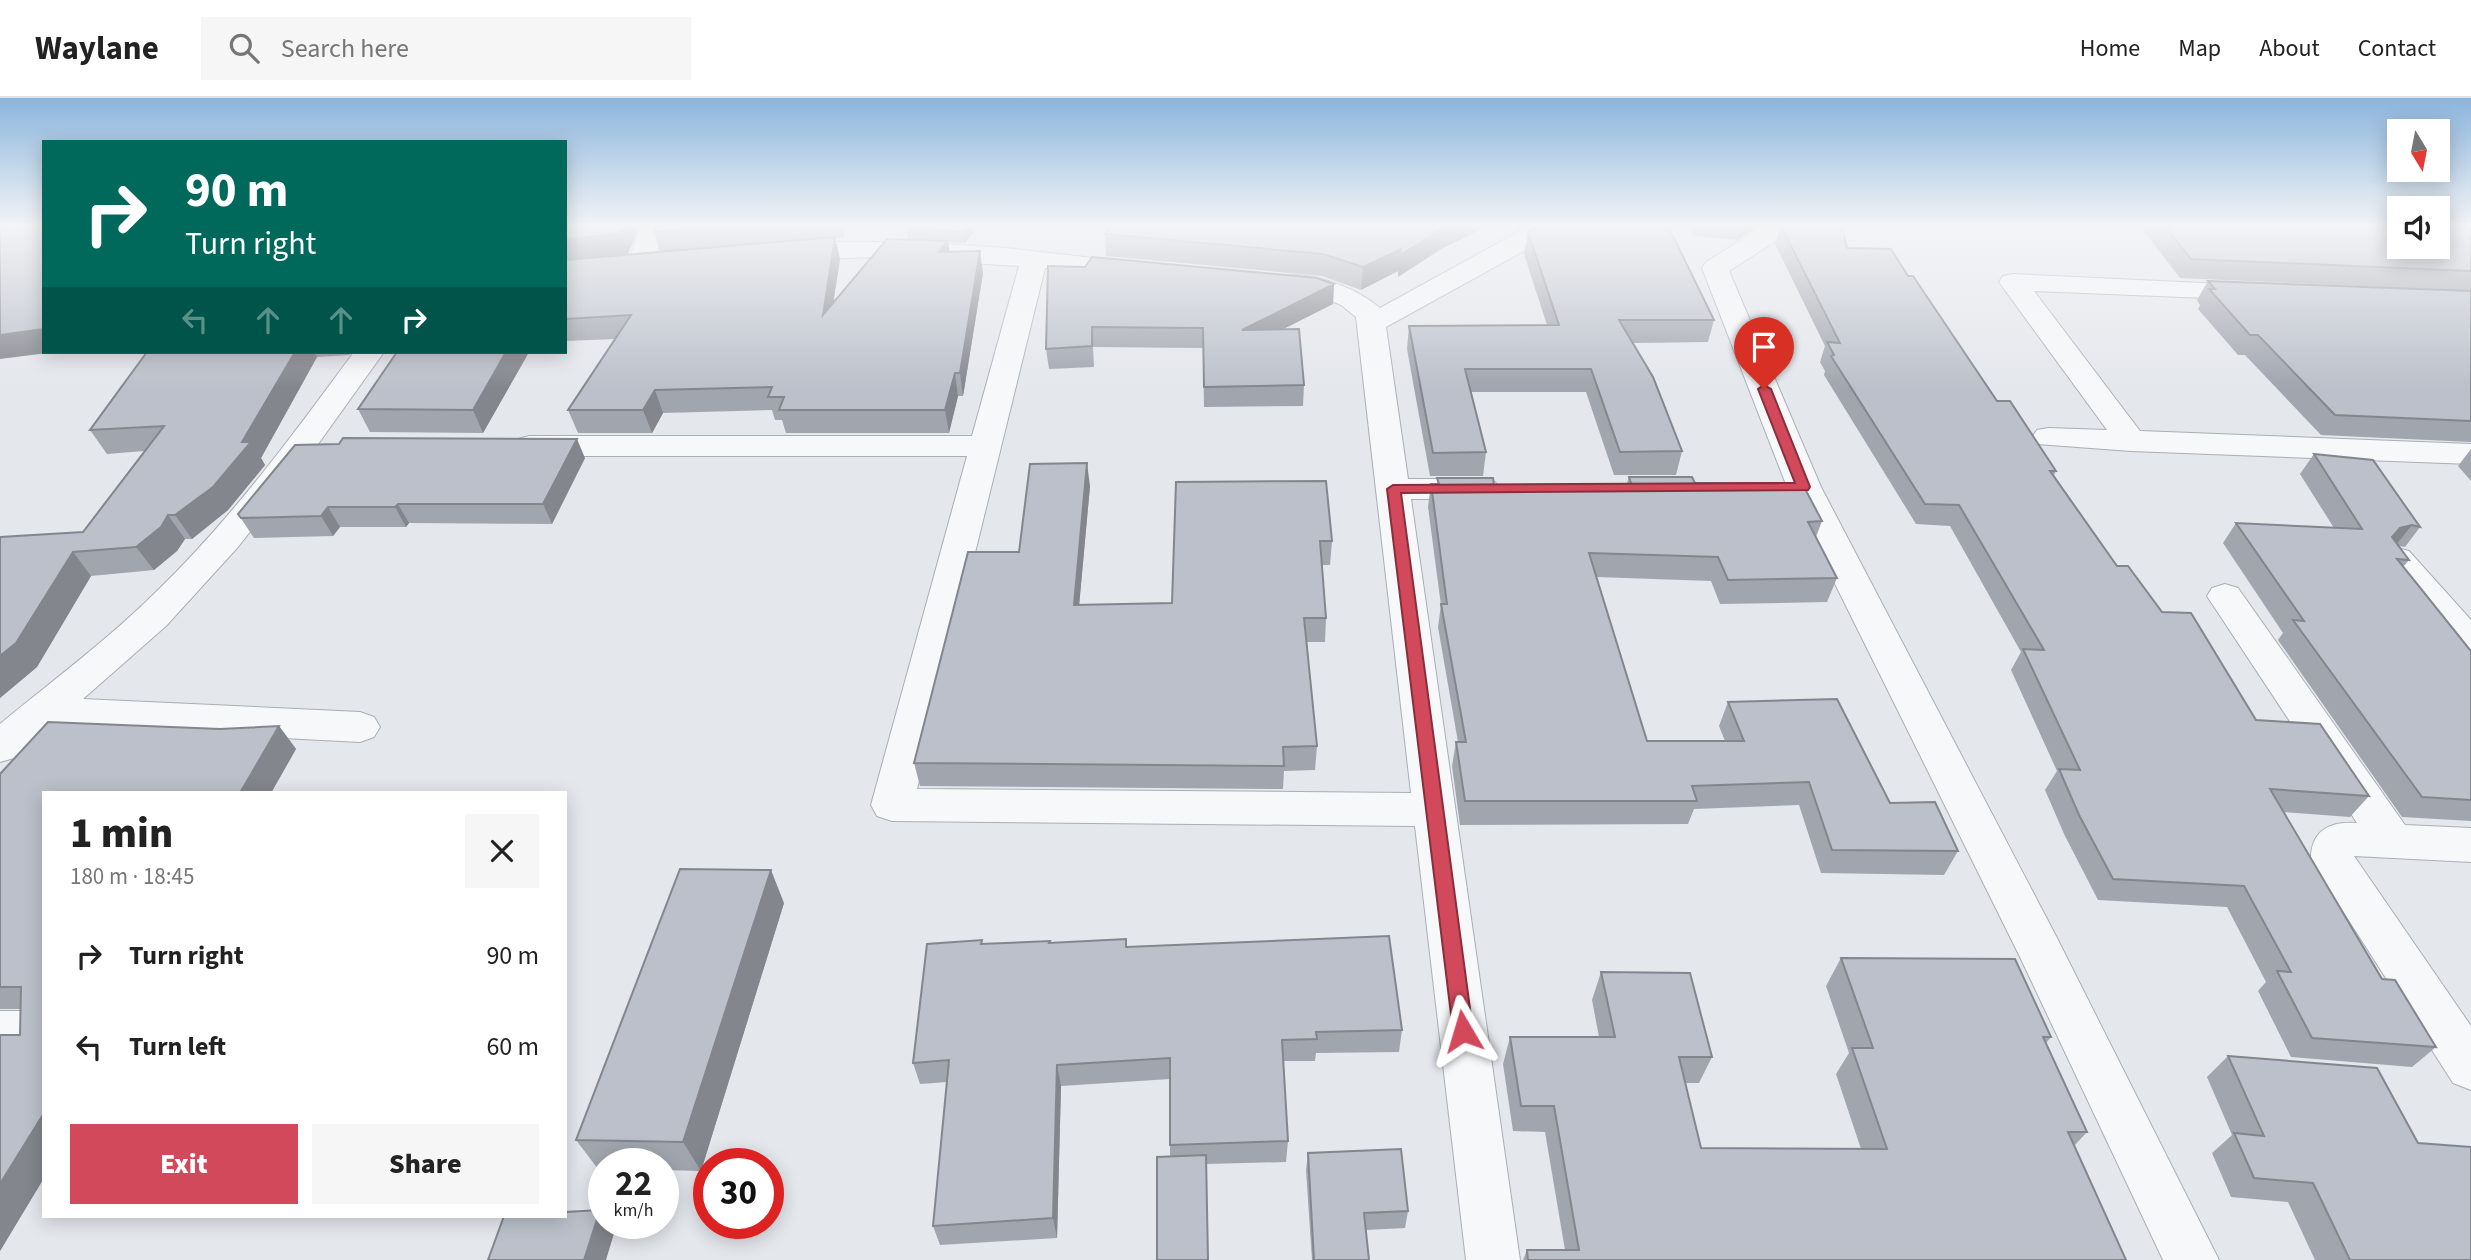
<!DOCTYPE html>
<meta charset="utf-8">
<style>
:root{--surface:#fff;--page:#f6f6f6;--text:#222;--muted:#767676;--line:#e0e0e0;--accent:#d1495b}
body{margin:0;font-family:"Source Sans 3",sans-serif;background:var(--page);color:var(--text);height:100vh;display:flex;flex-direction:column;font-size:26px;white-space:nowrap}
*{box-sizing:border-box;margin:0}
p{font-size:23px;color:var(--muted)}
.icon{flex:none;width:38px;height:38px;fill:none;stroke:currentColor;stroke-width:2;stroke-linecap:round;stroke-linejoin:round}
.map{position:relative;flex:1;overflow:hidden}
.details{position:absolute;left:42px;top:693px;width:525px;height:427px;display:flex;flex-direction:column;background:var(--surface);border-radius:0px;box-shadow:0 4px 18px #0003}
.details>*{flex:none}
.guide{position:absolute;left:42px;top:42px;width:525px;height:214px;border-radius:0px;box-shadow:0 4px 18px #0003;background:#00695c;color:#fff;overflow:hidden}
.needle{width:46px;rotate:170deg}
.controls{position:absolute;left:2387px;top:21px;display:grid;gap:14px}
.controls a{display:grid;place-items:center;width:63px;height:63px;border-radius:0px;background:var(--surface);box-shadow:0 4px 18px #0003;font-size:35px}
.speed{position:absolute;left:588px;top:1050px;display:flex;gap:14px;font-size:35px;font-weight:700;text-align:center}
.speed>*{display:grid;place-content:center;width:91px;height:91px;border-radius:50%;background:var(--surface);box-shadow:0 4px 18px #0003;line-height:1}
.speed small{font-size:18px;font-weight:400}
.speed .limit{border:10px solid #d22;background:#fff;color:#111}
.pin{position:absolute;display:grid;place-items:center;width:60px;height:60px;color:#fff;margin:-72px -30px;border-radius:50% 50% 50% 0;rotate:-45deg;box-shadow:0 0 7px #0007}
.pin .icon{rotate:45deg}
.me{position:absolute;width:77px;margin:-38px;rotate:353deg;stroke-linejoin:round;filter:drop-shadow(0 0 5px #0008)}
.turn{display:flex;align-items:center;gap:24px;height:147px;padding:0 28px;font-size:32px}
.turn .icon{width:91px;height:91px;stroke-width:2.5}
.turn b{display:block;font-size:49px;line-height:60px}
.lanes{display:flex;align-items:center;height:66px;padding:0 28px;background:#0003;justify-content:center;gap:35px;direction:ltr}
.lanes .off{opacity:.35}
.round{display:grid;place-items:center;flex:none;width:74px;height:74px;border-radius:0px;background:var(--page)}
.head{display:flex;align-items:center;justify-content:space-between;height:119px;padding:0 28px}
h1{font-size:42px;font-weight:800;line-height:52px}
.primary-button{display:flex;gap:14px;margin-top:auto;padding:14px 28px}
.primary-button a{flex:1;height:80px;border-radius:0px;background:var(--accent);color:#fff;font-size:28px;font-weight:800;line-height:80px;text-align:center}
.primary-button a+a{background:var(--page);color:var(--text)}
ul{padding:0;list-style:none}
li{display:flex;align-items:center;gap:21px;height:91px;padding:0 28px}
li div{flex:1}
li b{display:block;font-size:26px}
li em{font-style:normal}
header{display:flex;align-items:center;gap:42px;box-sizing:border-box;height:98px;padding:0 35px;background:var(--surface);border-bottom:2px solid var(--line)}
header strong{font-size:33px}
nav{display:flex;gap:38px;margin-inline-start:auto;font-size:24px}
.search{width:490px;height:63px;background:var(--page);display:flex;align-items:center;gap:18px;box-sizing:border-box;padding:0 24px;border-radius:0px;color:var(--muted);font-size:26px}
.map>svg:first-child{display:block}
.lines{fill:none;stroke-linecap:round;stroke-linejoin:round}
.minor-casing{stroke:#a9aeb7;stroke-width:2}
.minor{fill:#f7f8fa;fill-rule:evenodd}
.wall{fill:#a1a5ae}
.shaded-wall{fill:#83868d}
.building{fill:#bbc0ca;stroke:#83868d;stroke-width:2}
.route{fill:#d1495b;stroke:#882f3b;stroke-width:2}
</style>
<header>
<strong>Waylane</strong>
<div class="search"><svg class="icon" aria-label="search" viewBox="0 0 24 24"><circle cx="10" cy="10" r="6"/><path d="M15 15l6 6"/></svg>Search here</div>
<nav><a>Home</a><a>Map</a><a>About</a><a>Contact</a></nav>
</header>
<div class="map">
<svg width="2471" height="1162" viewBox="0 0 2471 1162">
<rect width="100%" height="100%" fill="#e4e7ec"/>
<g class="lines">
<defs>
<path id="minor" d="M641,128H667L649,173L640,175L631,173L627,167Z
M1764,128H1795L1791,133L1729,173L1821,389L2057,840L2219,1162H2163L2020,859L1787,389L1702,170L1706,164Z
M1531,130L1540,132L1544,138L1540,144L1386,229L1408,381H1483L1495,384L1500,391L1495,398L1483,401H1411L1520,1162H1466L1415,728L892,723L877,718L871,707L967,358H529L518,355L513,348L518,341L529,338H972L1019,168L874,159L786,162L777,160L773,154L777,148L830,144H918L1006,150L1147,166L1150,172L1147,178L1137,180L1045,170L917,691L1411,695L1356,219L1341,207L1320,198L1271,191L1267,185L1271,179C1306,171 1353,187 1380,210L1522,132Z
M2013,176L2266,188L2270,194L2266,200L2256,202L2034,193L2140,333L2471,346V366L2131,353L2037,346L2032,339L2037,332L2048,330L2107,332L1999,184L2003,178Z
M354,254H384L311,356L238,449L166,528L83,601L360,614L374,619L380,629L374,639L360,644L51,628L14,660L0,664V626C53,582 109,541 158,492C232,420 293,337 354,254Z
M2397,450L2409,453L2471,522V559L2458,555L2385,469L2379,461L2385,453Z
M2225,486L2238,490L2405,727L2471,730V764L2354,758L2471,928V992L2453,985L2311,763C2310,733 2329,723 2357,725L2207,498L2212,490Z
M0,913H44V957H0Z"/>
</defs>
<!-- minor casing -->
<use href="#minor" class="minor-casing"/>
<!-- minor -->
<use href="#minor" class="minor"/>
</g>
<!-- wall -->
<path class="wall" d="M565,128H640L627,157L660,154L654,134L656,128H844L843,140H835L840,161L833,204L908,141L906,130L908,128H978L965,145L948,144L949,154L983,175L963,298H958L949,335H786L782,322H775L772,312L663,315L652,335H578L568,312L615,241L565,243Z
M1533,128H1668L1714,222L1708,244L1633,245L1682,353L1676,377H1614L1586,294H1471L1486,354L1483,378H1430L1407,251L1409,228L1547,227L1524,156L1528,134L1537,129Z
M1691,128H1760L1737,142L1693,138Z
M1781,128L1847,150L1908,178L1997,303L2056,373L2054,377L2117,468L2162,514L2256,622L2369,698L2350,719L2283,714L2382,881L2436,949L2412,969L2291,959L2258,893L2266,884L2227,809L2098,802L2065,738L2045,692L2057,673L2011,572L2021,554L1950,428L1916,426L1824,277L1825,273L1820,264L1825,248L1775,146Z
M2140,128H2471V193L2180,180Z
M1105,136L1441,151L1398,179V173L1361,192L1322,178L1106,158Z
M1048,168L1334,186L1333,206L1283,231L1304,287L1303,308L1204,309L1203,250L1093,249L1094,269L1049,271L1046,251Z
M2208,183L2471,193V344L2321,337L2245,257H2238L2198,211L2200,207L2197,202Z
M147,254H352L349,257L317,259L261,360L265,367L228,412L192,441H185L177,453L154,472L91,478L37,569L0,600V439L83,434L144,353L107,356L90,332Z
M529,254L483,335L370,334L358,311Z
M2471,351V383L2458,368Z
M2314,356L2420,429L2405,449L2399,448L2409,462L2403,469L2470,552H2471V723L2402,719L2278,542L2283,535L2223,445L2236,425L2334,430L2300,376Z
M585,360L552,426L409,425L406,429H340L333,438L254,440L238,416Z
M1629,379L1695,385L1822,423L1816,439L1837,480L1827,504L1720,506L1711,483L1596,479L1647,643H1725L1719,628L1728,604L1890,705L1958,753L1944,777L1821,775L1799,707L1694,711L1688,726L1460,727L1452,668L1456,644H1458L1438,529L1441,507L1428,409L1431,386H1437V380L1494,387L1626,388Z
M1176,384L1332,443L1330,467H1322L1326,520L1325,544H1307L1317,648L1315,672L1284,673L1283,691L920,688L914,665L1019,454L1090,388L1079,507L1172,505Z
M279,628L296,651L271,695H44V1080L0,1153V937H20V911H0V676L220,631Z
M784,805L701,1073L663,1072V1066H604V1071H598L576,1042Z
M1126,841L1127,849L1402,932L1399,954L1316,955L1315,963H1283L1288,1043L1286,1064L1206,1066L1170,1059V981L1061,988L1057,1140L940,1147L933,1128L947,984L920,986L913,965L982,842V846L1050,845Z
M1841,860L2051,939L2046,945L2087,1034L2074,1048L2126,1162H1523L1527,1152H1565L1545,1034L1513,1033L1503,966L1510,939H1599L1592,902L1601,874L1712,959L1699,985H1685L1701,1050L1861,1051L1836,976L1849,955L1826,888Z
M2228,958L2471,1162H2315L2288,1104L2231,1099L2212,1055L2232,1037L2207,979Z
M1308,1055L1408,1113L1405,1130L1366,1132L1369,1162H1312L1306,1072Z"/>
<!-- shaded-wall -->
<path class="shaded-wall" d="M624,128H640L627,158L565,163V141Z
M840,128H844L843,140Z
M968,128H978L965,145L964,134Z
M1447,128H1488L1441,151L1398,179V173L1361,192L1363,169Z
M1517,128H1530L1517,132Z
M1741,128H1760L1737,142Z
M835,139L840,161L828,239L823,217Z
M948,143L951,165L939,154Z
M980,153L983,175L963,298L960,275Z
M1334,186L1333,206L1242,252V232Z
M44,231V254H55L0,261V237Z
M295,254H314L317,259L261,360L265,367L228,412L192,441L175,417L242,344Z
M506,254H529L483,335L473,312Z
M955,275L958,298L949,335L945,312Z
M655,292L663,315L652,335L643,312Z
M577,341L585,360L552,426L543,406Z
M1087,365L1090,388L1077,531L1074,507Z
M398,406L409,425L406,429L395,409Z
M328,409L340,429L333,438L321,418Z
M168,417L185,441L177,453L154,472L136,449Z
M2412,427L2396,447L2384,450L2400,430Z
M73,454L91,478L37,569L0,600V558Z
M279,628L296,651L271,695H240Z
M771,772L784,805L701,1073L683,1044Z
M1057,967L1061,988L1057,1140L1053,1120Z
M44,1015V1080L0,1153V1086Z
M600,1112L604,1117V1125H610L615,1132L606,1162H584Z"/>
<!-- building -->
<path class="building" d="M0,128H44V231L0,237Z
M565,128H624L620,136L565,141Z
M656,128H725L654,134Z
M908,128H968L964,134L906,130Z
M1110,128H1447L1400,157L1401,151L1363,169L1323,156L1105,136Z
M1539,128H1668L1714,222H1619L1653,279L1682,353L1620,354L1591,271H1465L1486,354L1433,355L1409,228L1559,227L1528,134Z
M1781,128H1842L1847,150L1891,151L1908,178H1913L1997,303H2010L2056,373H2050L2117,468H2128L2162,514L2191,515L2256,622L2320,626L2369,698L2270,691L2382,881L2395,882L2436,949L2312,940L2277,873L2291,874L2244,788L2113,781L2079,717L2059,671L2080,672L2023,551L2044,552L1959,407L1925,406L1831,258L1834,257L1827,244L1840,245Z
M2165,128H2399V149H2438V128H2471V173L2191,161Z
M835,139L823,217L887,141L948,143L939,154L980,153L960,275H955L945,312H779L784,299H768L772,289L655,292L643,312H568L631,217L565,221V162Z
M1092,159L1317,180L1334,186L1242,232L1299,231L1304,287L1204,289L1203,230L1092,229V248L1046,251L1048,168L1085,169Z
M2208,183L2471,193V323L2335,317L2258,237H2250L2209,191H2215Z
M147,254H295L242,344H251L213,389L175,417H168L161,429L136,449L73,454L16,545L0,558V439L83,434L164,328L90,332Z
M397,254H506L473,312L358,311Z
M343,340L577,341L543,406H398L395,409H328L321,418L241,420L238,416L295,347L339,346Z
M2314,356L2373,362L2420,429L2412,427L2400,430L2392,439L2409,462L2397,461L2470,552H2471V702L2422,699L2293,522L2304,523L2236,425L2362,431Z
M1087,365L1074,507L1172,505L1176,384L1326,383L1332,443H1320L1326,520H1304L1317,648L1283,649L1284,668L914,665L968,454H1019L1030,366Z
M1629,379H1692L1695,385H1802L1822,423L1808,424L1837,480L1728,482L1718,459L1589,455L1647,643H1744L1728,604L1837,601L1890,705L1935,704L1958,753L1832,752L1809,684L1692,688L1697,703H1465L1456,644H1466L1441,506H1447L1431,386H1439L1437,380H1493L1494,387L1632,388Z
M48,624L220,631L279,628L240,695H44V1015L0,1086V937H20L21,889H0V676Z
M680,771L771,772L683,1044L576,1042Z
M1389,838L1402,932L1316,934L1317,941L1282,942L1288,1043L1170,1047V960L1057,967L1053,1120L933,1128L949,962L913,965L927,846L982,842L981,846L1050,843L1049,845L1126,841V849Z
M1841,860L2015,861L2051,939H2043L2087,1034H2068L2126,1162H1528L1527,1152H1579L1554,1008H1521L1510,939H1615L1601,874L1690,875L1712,959H1679L1701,1050L1887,1051L1852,950H1873Z
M2228,958L2377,970L2418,1045L2471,1049V1162H2350L2313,1085L2254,1080L2234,1035L2264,1038Z
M1401,1051L1408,1113L1364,1115L1369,1162H1314L1308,1055Z
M1206,1057L1208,1162H1157V1059Z
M600,1112L584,1162H488L504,1118H565V1114Z"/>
<!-- sky -->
<linearGradient id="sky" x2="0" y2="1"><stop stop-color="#8bb4dd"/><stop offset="0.44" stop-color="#f3f4f6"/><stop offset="1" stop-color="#f3f4f6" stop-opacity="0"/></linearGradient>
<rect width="2471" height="290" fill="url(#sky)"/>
<!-- route -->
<path class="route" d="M1764,287L1771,291L1810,389L1808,392L1401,395L1473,933L1470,939L1463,942L1456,939L1453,933L1387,391L1393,387L1795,385L1758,291Z"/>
</svg>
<div class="controls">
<a><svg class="needle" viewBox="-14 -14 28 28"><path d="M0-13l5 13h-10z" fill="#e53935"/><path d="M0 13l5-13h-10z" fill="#767676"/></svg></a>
<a><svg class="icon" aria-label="sound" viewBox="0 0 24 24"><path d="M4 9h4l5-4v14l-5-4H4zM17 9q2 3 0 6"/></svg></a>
</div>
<div class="speed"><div>22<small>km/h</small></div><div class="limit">30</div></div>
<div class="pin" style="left:1764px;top:291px;background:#d93025"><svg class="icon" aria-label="arrive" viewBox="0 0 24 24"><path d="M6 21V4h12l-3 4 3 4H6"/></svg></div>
<svg class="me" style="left:1463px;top:933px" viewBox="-20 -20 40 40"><path d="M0-17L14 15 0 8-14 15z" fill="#d1495b" stroke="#fff" stroke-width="4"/></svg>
<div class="guide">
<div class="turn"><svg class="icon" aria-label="right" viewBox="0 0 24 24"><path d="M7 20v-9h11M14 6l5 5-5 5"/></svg><div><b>90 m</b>Turn right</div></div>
<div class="lanes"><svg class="icon off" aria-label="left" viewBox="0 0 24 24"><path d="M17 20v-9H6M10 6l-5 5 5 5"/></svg><svg class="icon off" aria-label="ahead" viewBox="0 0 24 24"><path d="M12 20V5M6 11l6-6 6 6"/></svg><svg class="icon off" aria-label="ahead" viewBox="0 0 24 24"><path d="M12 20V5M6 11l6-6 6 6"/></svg><svg class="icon" aria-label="right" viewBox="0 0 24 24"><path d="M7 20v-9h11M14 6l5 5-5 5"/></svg></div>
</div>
<section class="details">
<div class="head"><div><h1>1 min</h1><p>180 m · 18:45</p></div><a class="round"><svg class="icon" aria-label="close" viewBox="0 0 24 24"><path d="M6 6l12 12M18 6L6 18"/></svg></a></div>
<ul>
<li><svg class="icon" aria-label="right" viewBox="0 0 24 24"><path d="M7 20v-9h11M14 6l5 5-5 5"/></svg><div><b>Turn right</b></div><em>90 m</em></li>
<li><svg class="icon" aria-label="left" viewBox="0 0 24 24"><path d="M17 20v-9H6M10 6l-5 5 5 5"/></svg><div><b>Turn left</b></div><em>60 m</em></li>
</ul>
<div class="primary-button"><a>Exit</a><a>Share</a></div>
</section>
</div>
